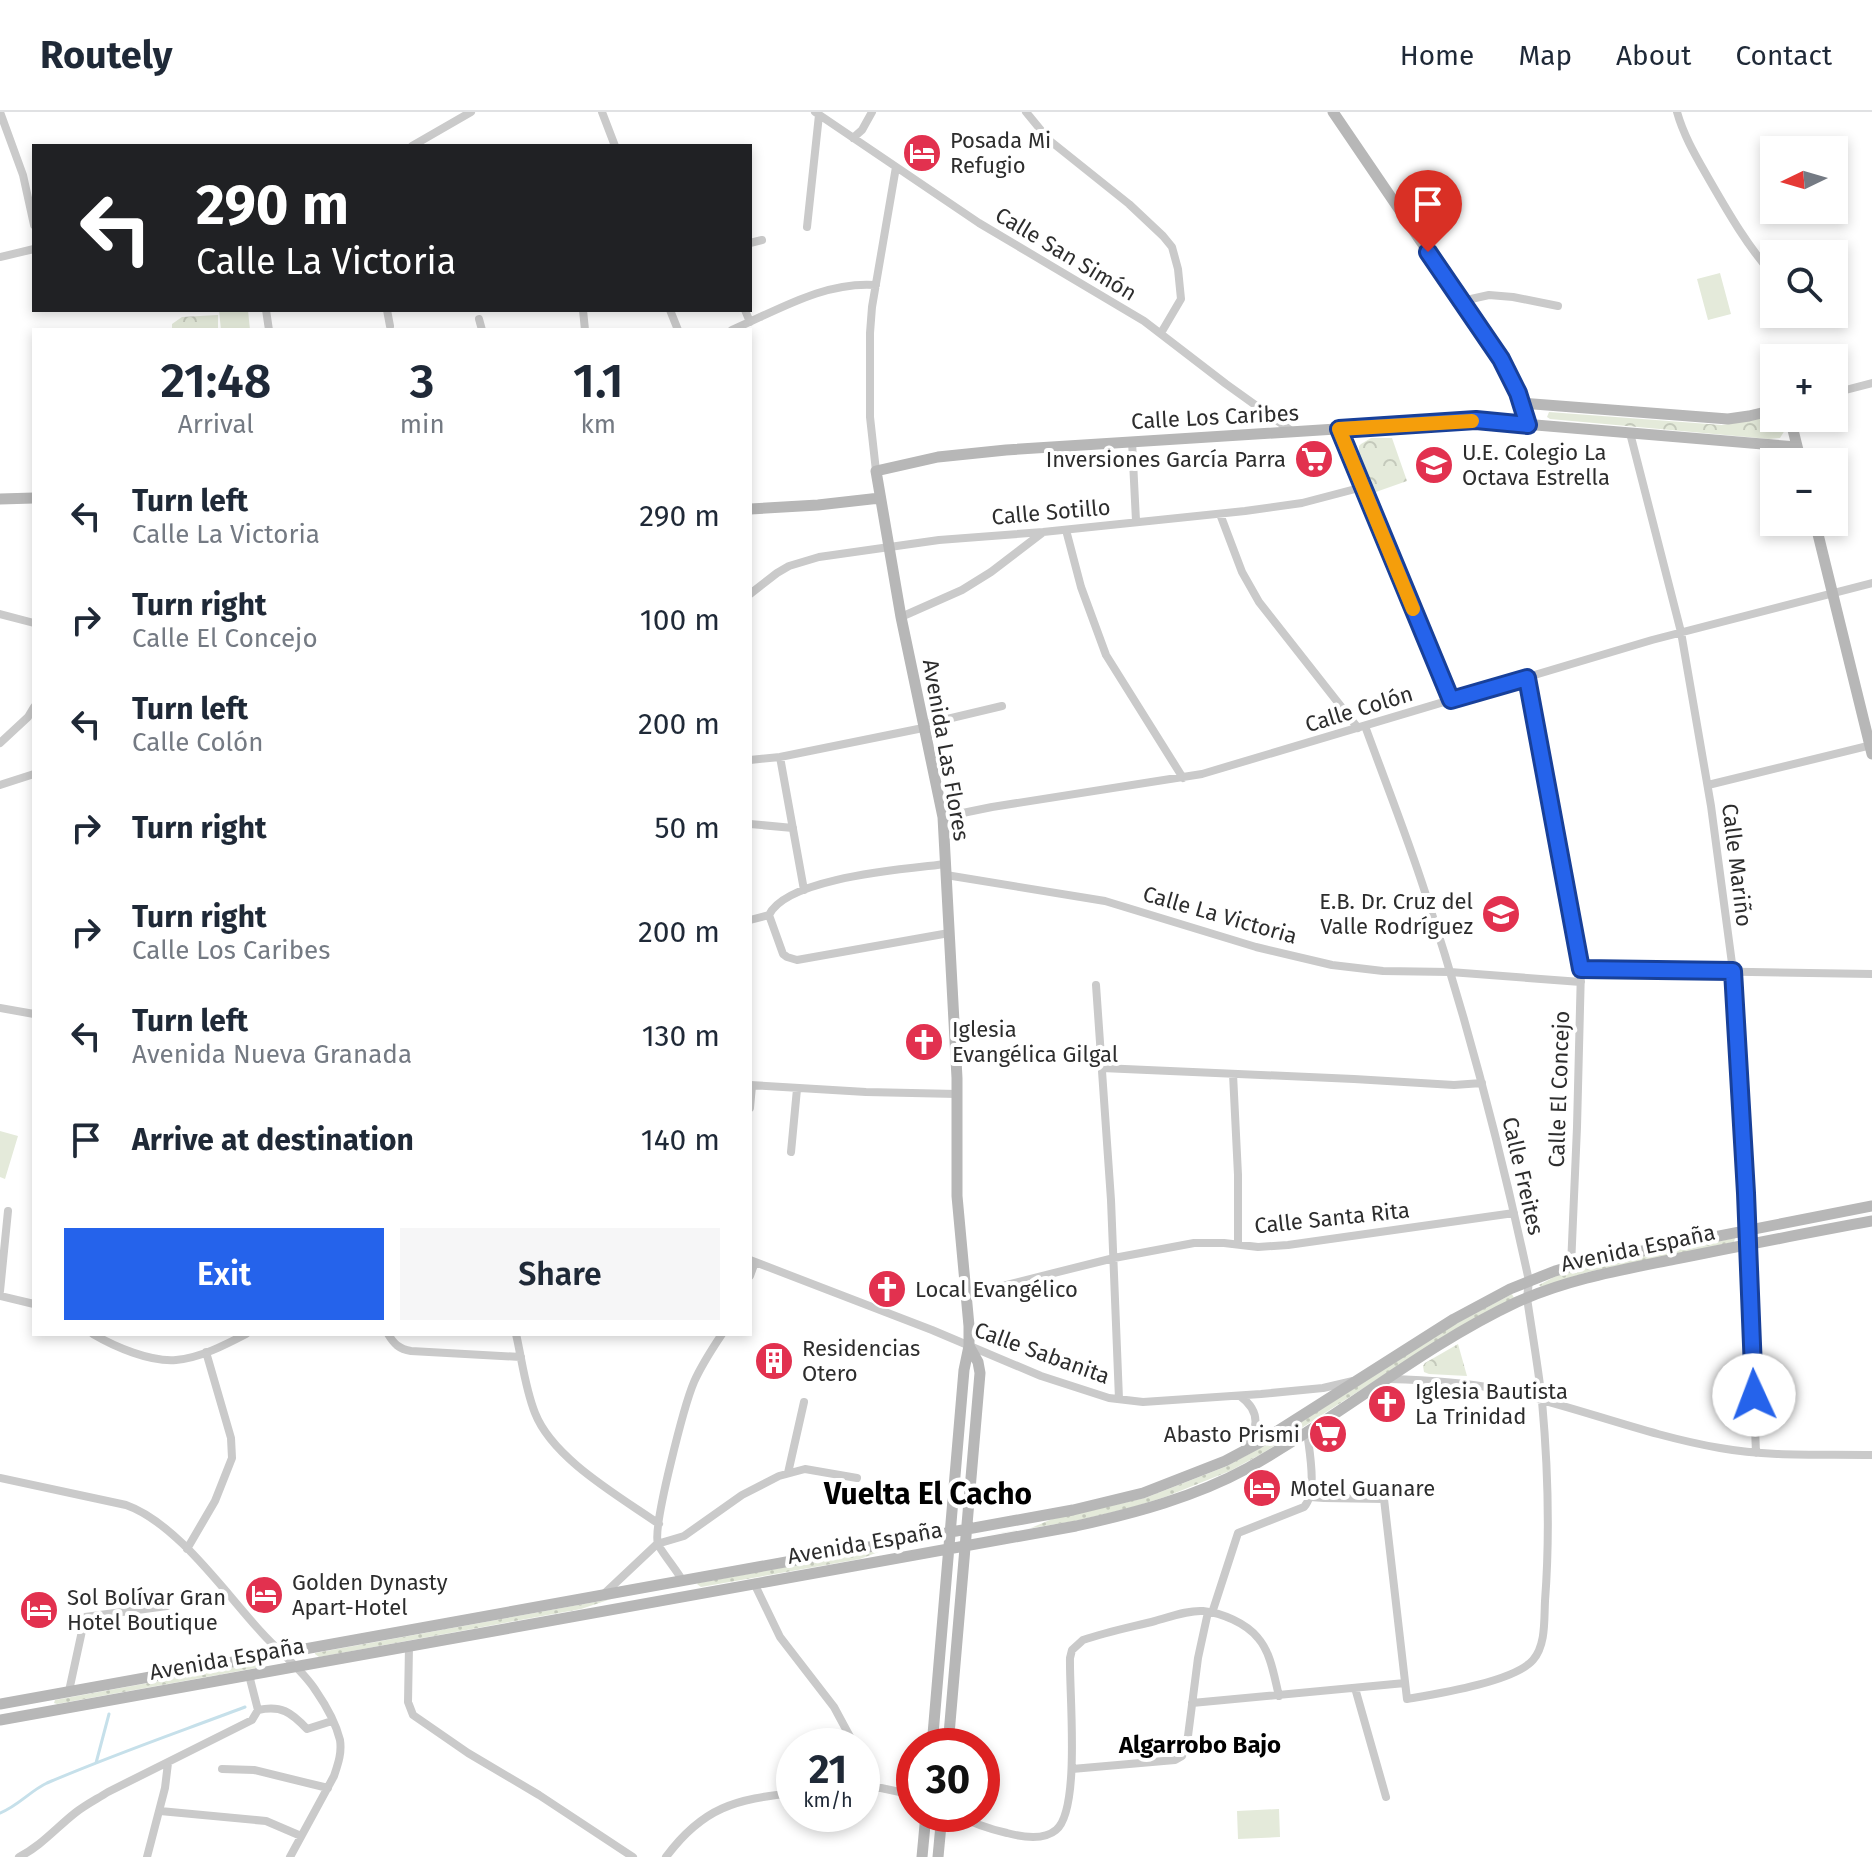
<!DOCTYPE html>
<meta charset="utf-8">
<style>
:root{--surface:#fff;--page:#f6f6f7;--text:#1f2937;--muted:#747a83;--line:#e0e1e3;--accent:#2563eb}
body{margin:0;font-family:"Fira Sans",sans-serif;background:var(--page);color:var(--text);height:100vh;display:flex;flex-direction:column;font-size:30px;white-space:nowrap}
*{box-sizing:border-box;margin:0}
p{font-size:26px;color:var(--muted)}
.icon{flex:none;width:44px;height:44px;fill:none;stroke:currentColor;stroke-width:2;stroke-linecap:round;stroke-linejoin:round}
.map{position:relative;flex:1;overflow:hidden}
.side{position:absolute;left:32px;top:216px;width:720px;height:1008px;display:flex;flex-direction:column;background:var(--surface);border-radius:0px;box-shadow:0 4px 12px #0003}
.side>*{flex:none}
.top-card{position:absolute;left:32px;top:32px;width:720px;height:168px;border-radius:0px;box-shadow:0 4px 12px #0003;background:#202124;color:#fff;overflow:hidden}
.needle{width:52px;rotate:265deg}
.tools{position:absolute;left:1760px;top:24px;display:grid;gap:16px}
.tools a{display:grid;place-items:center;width:88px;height:88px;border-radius:0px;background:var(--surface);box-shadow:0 4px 12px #0003;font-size:40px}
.speed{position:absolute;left:776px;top:1616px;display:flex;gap:16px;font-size:40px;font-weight:700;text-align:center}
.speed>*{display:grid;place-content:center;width:104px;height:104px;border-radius:50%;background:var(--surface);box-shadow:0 4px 12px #0003;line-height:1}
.speed small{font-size:20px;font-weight:400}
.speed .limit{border:12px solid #d22;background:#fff;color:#111}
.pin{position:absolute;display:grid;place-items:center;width:68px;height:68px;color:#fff;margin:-82px -34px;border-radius:50% 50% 50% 0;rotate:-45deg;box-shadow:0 0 8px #0007}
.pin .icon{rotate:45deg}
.me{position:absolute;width:88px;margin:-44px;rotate:358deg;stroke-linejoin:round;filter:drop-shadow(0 0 6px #0008)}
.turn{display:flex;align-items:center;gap:28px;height:168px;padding:0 32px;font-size:36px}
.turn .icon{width:104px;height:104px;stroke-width:2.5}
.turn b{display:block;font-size:56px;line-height:68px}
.eta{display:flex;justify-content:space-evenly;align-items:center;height:136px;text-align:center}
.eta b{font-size:48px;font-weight:600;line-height:56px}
.button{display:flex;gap:16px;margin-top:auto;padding:16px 32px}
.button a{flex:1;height:92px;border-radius:0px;background:var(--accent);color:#fff;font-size:32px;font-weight:600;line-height:92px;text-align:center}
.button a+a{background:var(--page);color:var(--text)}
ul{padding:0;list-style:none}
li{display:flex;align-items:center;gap:24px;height:104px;padding:0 32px}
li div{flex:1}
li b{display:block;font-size:30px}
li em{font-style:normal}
header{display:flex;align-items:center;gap:48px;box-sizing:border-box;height:112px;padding:0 40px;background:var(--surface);border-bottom:2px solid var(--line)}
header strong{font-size:38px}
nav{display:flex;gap:44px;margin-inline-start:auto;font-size:28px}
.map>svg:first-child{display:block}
.grass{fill:url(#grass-dots)}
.forest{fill:url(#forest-crowns)}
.pitch{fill:#e4eada}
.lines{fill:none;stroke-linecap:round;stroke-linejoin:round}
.stream{stroke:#c6e0ea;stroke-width:3}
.street{stroke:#cacaca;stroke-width:8}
.secondary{stroke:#b7b7b7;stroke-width:11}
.route-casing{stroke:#184099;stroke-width:20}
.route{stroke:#2563eb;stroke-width:14}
.slow{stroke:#f59e0b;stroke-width:14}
.labels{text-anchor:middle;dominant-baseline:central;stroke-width:8;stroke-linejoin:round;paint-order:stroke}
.poi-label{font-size:22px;fill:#2d2d2d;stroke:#fff;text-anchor:start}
.street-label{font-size:22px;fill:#2d2d2d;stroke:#fff}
.neighbourhood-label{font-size:24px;font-weight:bold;fill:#000;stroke:#fff}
.district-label{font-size:30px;font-weight:bold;fill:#000;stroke:#fff}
</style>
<header>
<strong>Routely</strong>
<nav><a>Home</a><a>Map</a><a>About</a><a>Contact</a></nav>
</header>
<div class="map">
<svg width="1872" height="1745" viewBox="0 0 1872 1745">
<defs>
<pattern id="grass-dots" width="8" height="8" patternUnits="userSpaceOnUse" patternTransform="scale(2)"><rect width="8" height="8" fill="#e4eada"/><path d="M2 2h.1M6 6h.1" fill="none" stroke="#c4c9bb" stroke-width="1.8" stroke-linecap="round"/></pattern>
<pattern id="forest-crowns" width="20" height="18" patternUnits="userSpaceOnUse" patternTransform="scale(2)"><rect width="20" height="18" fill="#e4eada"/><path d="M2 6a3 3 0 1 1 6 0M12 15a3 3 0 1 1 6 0" fill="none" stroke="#c4c9bb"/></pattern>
</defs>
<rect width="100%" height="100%" fill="#fff"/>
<!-- grass -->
<path class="grass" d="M1735,1126L1734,1130L1588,1160L1541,1175L1539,1173L1556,1164L1587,1155Z
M1512,1182L1514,1186L1427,1235L1263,1341L1230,1359L1165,1385L1130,1396L1075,1409L982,1424L1031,1416L1052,1407L1145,1386L1227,1354L1260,1336L1457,1211Z
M934,1428L881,1439L860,1447L701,1475L697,1472L698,1471Z
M611,1487L581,1497L319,1545L315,1542V1541Z
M263,1550L264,1552L262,1555L57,1592L54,1591L55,1588Z"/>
<!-- forest -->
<path class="forest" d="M218,203V218H172V212L182,205Z
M1549,300L1722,313L1772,304L1782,307L1785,318L1780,326L1769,327L1550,307L1547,305Z
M1371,326H1392L1407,369L1373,381L1359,345V334L1361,332Z
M1458,1232L1467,1264L1429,1262L1424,1260L1423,1254L1425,1251Z"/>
<!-- pitch -->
<path class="pitch" d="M1720,161L1731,202L1708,208L1697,167Z
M219,198H248L250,218H221Z
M0,1019L18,1024L5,1067L0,1065Z
M1279,1697L1280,1725L1238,1727L1237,1699Z"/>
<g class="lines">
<!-- stream -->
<path class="stream" d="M96,1651L109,1602
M0,1701C18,1694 30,1679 47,1671C112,1643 179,1620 245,1595"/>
<!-- street -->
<path class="street" d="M0,0L23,63L34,113
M602,0L615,34
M815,0L979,111L1144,209L1226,272L1293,320
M1026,0L1049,28L1129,92L1163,124L1172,135L1178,157L1181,187L1161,221
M1677,0C1684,25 1697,46 1710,69C1729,102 1748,135 1774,164
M853,26L862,18L872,0
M412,34L471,0
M807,115L819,3
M750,131L762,128
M0,145L34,137
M1462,189L1489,183L1513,185L1558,194
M266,198L269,218
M387,198L390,214
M583,198L585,218
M670,198L678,218
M745,198L750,210
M479,207L482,218
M732,218C778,198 825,169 876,173
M1834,281L1872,271
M1339,317L1451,588
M1630,321L1681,520L1711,694L1733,859L1746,1081L1756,1341
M1132,329L1136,409
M876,359L870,305V221L872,195L896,55
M1220,402L1242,460L1259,490L1358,616
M1066,418L1081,475L1106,543L1183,666
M750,482L777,461L789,454L819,445L939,428L1043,420L1245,399L1302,391L1363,375
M0,502L34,511
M901,505L962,478L991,460L1042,421
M1527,566L1581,857L1577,1015L1571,1154
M922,613L1002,594
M0,631L28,605L34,595
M780,645L804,778
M750,648L780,645L923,616
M0,673L34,662
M1708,673L1872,633
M943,705L992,695L1202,662L1652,528L1872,471
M750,712L793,716
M946,763L1105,789L1256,835L1332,853L1383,859L1450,860L1581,870
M769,803L783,842L787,845L797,848L949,821
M750,808L769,803C787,765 907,757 946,752
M1581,857L1872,862
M1096,873L1111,1088L1119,1287
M0,896L34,902
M1102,956L1354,967L1454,973L1482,971
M1233,962L1238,1063V1132
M750,973L866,980L957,982
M750,996L752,974
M791,1040L797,977
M750,1148L932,1218L1041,1264L1109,1286L1143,1290L1261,1282L1323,1276L1353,1269
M750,1164L755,1150
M0,1179L8,1099
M966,1183L1114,1146L1194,1131H1224L1258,1135L1288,1133L1514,1101
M0,1184L34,1192
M93,1222C115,1235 150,1250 176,1248C200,1246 225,1233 246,1222
M388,1222C394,1232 399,1237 411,1239L521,1245
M516,1222C522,1248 525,1276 535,1301C553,1347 619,1384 659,1412
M1389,1267C1425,1268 1462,1270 1497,1277C1573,1293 1644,1323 1720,1336C1770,1345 1822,1342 1872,1343
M1240,1284C1262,1300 1258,1318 1244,1338
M788,1361L804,1290
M0,1366L126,1393C177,1411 225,1481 262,1521C279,1540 302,1557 316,1579C325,1592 336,1612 340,1628C342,1641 338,1652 334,1664L290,1745
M1310,1385L1324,1386L1384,1387L1407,1587C1436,1582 1514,1570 1533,1548C1546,1533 1544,1508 1545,1489C1550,1423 1548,1355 1542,1289C1538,1254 1532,1220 1527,1186L1529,1169C1501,1038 1467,908 1425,780C1407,724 1385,669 1365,614
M187,1437L215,1389L232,1346L231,1326L206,1240
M682,1468C678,1460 660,1438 658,1432C652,1415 685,1291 694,1270C701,1254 712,1237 722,1222
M754,1471L780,1525L834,1595L855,1634
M605,1481L657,1432L684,1424L742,1383L779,1364L805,1357L857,1366
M1212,1501L1238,1421L1304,1395C1318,1380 1309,1338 1307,1319
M409,1534L408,1590L413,1603L468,1641L539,1683L633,1745
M249,1563L258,1598C281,1593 291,1600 307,1617L332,1609
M1355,1576L1386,1685
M69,1579L85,1505L167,1494
M1192,1591L1405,1571
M862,1649L875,1676
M222,1657L254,1658L328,1676
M1072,1657L1175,1648L1182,1644L1188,1624L1198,1546L1208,1500
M862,1676H881L914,1683
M160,1699L266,1709L301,1724
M955,1702C972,1711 989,1717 1007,1721C1022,1725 1043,1729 1056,1718C1081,1698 1069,1580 1070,1546L1072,1538L1083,1528C1106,1520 1131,1515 1155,1509C1170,1505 1188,1498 1203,1499C1222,1501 1246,1511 1258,1526C1271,1541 1274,1564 1279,1584
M19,1745C41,1734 56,1716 75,1701C85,1693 97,1687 108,1680L252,1608L258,1598
M147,1745L165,1676L168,1651
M666,1745C703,1695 736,1687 794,1681"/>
<!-- secondary -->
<path class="secondary" d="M1333,0L1501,247L1518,281L1528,313
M1521,291L1728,307L1749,304L1774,298
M1790,306L1801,350
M0,387L34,386
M750,397L818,393L880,386
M1815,410L1872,642
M0,1592L1073,1398L1143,1381L1225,1349L1257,1332L1454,1207L1510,1177L1555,1159L1586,1150L1872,1094
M0,1608L1076,1414C1135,1401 1195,1385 1248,1356C1340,1305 1421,1235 1517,1190C1568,1167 1621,1158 1675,1147C1741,1134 1806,1121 1872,1109
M932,1634L964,1258L969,1234V1214L957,1084V966L943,705L901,505L876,359L938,345L1006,338L1476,308L1797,335
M948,1634L980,1261L978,1250L969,1234
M922,1745L926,1702
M938,1745L942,1702"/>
</g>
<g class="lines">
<defs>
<path id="route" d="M1428,140L1501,247L1518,281L1528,313L1476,308L1339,317L1451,588L1527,566L1581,857L1733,859L1746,1081L1754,1283"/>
</defs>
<!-- route casing -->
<use href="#route" class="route-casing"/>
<!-- route -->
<use href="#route" class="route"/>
<!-- slow -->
<path class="slow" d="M1413,497L1339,317L1472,309"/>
</g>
<!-- icons -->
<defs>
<symbol id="hotel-disc" viewBox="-11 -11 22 22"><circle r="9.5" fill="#e2314f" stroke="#fff"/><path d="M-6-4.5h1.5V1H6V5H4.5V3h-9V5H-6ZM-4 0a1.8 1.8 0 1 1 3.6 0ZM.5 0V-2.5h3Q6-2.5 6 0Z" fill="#fff"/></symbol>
<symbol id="supermarket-disc" viewBox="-11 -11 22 22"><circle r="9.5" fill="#e2314f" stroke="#fff"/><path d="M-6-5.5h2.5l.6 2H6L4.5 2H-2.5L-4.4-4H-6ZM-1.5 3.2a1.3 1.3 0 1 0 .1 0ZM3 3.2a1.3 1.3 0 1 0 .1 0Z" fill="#fff"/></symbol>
<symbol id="school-disc" viewBox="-11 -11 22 22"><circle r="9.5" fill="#e2314f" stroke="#fff"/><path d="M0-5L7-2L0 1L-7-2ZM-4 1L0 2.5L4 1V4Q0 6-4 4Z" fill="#fff"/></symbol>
<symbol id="church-disc" viewBox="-11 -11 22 22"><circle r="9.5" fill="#e2314f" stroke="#fff"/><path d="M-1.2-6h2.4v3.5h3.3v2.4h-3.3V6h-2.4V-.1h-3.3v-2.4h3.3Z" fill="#fff"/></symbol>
<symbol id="building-disc" viewBox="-11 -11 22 22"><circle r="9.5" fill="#e2314f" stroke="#fff"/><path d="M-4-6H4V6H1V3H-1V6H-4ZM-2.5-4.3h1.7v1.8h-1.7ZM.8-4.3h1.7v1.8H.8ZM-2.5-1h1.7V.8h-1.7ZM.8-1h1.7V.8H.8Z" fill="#fff"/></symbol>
</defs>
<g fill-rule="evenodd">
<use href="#hotel-disc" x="900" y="19" width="44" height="44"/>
<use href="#supermarket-disc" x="1292" y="325" width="44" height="44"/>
<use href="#school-disc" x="1412" y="331" width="44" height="44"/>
<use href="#school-disc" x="1479" y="780" width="44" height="44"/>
<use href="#church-disc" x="902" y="908" width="44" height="44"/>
<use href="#church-disc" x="865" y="1155" width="44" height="44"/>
<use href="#building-disc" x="752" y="1227" width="44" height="44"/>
<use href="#church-disc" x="1365" y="1270" width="44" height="44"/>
<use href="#supermarket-disc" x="1306" y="1300" width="44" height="44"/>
<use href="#hotel-disc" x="1240" y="1354" width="44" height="44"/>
<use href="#hotel-disc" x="242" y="1461" width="44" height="44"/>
<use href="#hotel-disc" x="17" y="1476" width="44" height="44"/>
</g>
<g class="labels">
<!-- poi labels -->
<g class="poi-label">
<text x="950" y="28">Posada Mi<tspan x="950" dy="25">Refugio</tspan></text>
<text x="1462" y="340">U.E. Colegio La<tspan x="1462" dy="25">Octava Estrella</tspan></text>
<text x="1286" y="347" text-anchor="end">Inversiones García Parra</text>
<text x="1473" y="789" text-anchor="end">E.B. Dr. Cruz del<tspan x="1473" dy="25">Valle Rodríguez</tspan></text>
<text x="952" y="917">Iglesia<tspan x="952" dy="25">Evangélica Gilgal</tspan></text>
<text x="915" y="1177">Local Evangélico</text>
<text x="802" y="1236">Residencias<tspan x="802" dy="25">Otero</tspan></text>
<text x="1415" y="1279">Iglesia Bautista<tspan x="1415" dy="25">La Trinidad</tspan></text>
<text x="1300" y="1322" text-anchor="end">Abasto Prismi</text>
<text x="1290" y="1376">Motel Guanare</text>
<text x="292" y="1470">Golden Dynasty<tspan x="292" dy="25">Apart-Hotel</tspan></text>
<text x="67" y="1485">Sol Bolívar Gran<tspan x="67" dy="25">Hotel Boutique</tspan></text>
</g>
<!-- street labels -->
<g class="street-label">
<text transform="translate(1066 142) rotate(31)">Calle San Simón</text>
<text transform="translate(1215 305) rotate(-3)">Calle Los Caribes</text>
<text transform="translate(1051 400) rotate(-5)">Calle Sotillo</text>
<text transform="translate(1359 597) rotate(-17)">Calle Colón</text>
<text transform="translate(946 638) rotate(80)">Avenida Las Flores</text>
<text transform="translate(1737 753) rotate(83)">Calle Mariño</text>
<text transform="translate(1220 803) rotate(16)">Calle La Victoria</text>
<text transform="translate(1559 977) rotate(-88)">Calle El Concejo</text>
<text transform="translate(1523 1064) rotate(77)">Calle Freites</text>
<text transform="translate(1332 1106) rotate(-6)">Calle Santa Rita</text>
<text transform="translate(1638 1136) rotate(-12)">Avenida España</text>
<text transform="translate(1042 1241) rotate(20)">Calle Sabanita</text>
<text transform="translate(865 1431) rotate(-10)">Avenida España</text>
<text transform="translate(227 1547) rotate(-10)">Avenida España</text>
</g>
<!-- neighbourhood labels -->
<g class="neighbourhood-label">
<text x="1200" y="1633">Algarrobo Bajo</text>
</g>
<!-- district labels -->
<g class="district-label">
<text x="928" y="1382">Vuelta El Cacho</text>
</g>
</g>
</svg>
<div class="tools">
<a><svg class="needle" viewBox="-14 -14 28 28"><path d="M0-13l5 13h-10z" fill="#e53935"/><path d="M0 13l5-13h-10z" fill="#747a83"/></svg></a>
<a><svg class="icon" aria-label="search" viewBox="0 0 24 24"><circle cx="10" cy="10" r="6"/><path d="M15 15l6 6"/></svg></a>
<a>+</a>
<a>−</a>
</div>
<div class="speed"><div>21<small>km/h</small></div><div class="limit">30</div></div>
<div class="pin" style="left:1428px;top:140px;background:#d93025"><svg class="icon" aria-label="arrive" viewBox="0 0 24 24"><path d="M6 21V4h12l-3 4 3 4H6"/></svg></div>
<svg class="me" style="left:1754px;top:1283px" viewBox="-20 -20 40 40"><circle r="19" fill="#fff"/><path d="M0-13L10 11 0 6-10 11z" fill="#2563eb"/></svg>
<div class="top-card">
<div class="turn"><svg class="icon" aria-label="left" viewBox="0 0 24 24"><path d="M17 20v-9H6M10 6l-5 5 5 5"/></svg><div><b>290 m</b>Calle La Victoria</div></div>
</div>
<section class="side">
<div class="eta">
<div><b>21:48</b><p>Arrival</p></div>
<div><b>3</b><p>min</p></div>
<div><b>1.1</b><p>km</p></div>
</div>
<ul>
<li><svg class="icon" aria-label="left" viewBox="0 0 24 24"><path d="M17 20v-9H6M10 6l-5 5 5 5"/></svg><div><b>Turn left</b><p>Calle La Victoria</p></div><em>290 m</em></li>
<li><svg class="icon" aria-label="right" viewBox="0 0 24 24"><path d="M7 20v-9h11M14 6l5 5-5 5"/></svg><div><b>Turn right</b><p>Calle El Concejo</p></div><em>100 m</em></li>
<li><svg class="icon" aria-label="left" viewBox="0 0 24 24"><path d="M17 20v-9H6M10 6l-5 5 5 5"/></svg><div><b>Turn left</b><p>Calle Colón</p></div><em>200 m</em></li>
<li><svg class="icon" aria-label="right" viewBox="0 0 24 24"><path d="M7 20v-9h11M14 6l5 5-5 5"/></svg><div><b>Turn right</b></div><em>50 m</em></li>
<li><svg class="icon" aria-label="right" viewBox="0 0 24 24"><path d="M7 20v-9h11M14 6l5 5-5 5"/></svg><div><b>Turn right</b><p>Calle Los Caribes</p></div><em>200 m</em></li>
<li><svg class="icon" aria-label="left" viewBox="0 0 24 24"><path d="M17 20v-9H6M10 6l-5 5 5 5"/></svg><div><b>Turn left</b><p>Avenida Nueva Granada</p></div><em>130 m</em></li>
<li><svg class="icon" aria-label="arrive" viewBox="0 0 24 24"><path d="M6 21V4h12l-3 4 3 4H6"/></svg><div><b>Arrive at destination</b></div><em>140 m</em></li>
</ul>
<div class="button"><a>Exit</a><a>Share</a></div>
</section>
</div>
